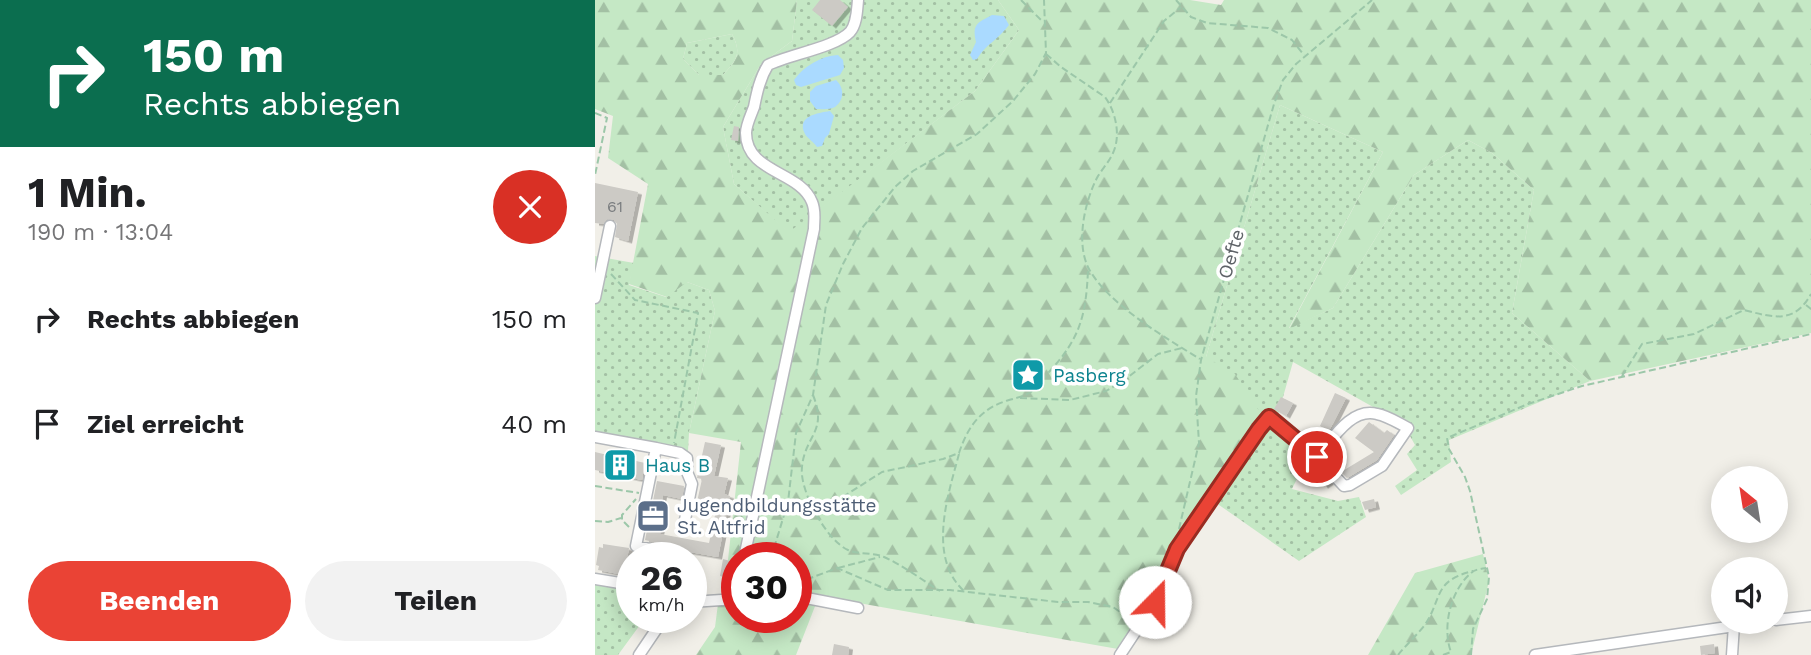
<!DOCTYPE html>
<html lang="de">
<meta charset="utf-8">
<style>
:root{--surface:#fff;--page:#f2f2f2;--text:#202124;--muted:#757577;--accent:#ea4335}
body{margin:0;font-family:"Work Sans",sans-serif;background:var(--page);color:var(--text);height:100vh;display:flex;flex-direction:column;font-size:26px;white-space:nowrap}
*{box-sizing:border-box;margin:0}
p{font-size:23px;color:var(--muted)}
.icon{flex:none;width:38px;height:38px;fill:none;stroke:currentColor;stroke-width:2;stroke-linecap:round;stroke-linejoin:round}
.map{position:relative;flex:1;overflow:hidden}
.panel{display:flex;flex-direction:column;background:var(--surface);width:595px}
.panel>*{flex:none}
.hud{background:#0b6e4f;color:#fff;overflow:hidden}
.needle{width:46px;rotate:330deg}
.controls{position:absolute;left:1116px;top:466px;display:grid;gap:14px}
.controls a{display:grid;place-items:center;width:77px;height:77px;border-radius:50%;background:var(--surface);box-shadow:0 4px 18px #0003;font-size:35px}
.speed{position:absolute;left:21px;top:542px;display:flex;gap:14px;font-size:35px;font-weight:700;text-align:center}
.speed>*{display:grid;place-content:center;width:91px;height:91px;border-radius:50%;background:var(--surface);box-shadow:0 4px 18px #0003;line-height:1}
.speed small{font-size:18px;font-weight:400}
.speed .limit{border:10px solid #d22;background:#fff;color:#111}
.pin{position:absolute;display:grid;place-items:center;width:60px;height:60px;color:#fff;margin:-30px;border:4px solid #fff;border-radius:50%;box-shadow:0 2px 7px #0007}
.me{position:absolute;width:77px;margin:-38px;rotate:22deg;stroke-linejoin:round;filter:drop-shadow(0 0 5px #0008)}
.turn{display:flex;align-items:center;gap:24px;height:147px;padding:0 28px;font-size:32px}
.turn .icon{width:91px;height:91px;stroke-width:2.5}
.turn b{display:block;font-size:49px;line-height:60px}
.round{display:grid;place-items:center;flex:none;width:74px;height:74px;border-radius:37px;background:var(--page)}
.overview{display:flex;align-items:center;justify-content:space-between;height:119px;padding:0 28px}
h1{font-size:42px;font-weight:700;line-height:52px}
.button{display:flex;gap:14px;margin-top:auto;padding:14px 28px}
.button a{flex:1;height:80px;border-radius:42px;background:var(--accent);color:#fff;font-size:28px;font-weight:700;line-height:80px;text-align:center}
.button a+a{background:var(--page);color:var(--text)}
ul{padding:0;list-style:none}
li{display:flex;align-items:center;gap:21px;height:105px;padding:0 28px}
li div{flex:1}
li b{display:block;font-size:26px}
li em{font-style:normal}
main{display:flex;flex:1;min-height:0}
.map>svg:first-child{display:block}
.grass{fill:url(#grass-dots)}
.forest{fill:url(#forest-firs);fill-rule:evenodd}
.water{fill:#aadaff}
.building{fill:#cccac5;filter:url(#shadow)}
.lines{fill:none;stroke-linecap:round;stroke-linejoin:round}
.minor-casing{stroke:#b5b8bc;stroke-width:13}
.path{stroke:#9cc7a9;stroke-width:2;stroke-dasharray:7 3.5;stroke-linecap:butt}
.minor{stroke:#fff;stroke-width:10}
.route-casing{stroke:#982c22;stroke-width:18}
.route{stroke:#ea4335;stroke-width:12}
.labels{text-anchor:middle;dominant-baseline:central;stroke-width:7;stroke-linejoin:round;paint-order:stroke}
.number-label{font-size:16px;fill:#7a7d7f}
.street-label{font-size:19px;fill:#5f6368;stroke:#fff}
.culture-label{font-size:19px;fill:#0d838f;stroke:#fff;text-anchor:start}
.service-label{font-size:19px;fill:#4e5e75;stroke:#fff;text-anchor:start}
</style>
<main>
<section class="panel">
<div class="hud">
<div class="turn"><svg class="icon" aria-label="right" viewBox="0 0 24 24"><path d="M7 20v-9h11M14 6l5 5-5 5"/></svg><div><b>150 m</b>Rechts abbiegen</div></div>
</div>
<div class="overview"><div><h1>1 Min.</h1><p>190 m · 13:04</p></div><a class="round" style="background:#d93025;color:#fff"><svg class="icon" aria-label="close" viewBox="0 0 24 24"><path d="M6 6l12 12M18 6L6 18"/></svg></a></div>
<ul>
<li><svg class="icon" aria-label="right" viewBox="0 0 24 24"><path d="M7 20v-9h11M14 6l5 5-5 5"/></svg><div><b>Rechts abbiegen</b></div><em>150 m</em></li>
<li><svg class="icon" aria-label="arrive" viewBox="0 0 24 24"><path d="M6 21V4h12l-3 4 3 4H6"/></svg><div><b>Ziel erreicht</b></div><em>40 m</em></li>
</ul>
<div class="button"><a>Beenden</a><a>Teilen</a></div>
</section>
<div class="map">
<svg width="1216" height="655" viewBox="0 0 1216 655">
<defs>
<pattern id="grass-dots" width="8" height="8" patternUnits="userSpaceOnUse" patternTransform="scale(1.75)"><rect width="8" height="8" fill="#c5e8c5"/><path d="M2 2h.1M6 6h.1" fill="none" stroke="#a3c0a4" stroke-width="1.8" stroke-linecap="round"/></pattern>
<pattern id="forest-firs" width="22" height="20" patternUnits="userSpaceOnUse" patternTransform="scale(1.75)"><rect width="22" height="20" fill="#c5e8c5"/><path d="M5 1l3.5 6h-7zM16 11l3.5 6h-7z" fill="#a3c0a4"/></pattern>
<filter id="shadow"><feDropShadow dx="4" dy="2.5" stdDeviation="0" flood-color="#0004"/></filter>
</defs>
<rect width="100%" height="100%" fill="#f1efe8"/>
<!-- grass -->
<path class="grass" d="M202,0H403L424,30L380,91L194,233L139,184L128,127L166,64L197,41Z
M137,34C147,53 142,60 128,75H104L88,59L92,43Z
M685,105L788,152L694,328L738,308L819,175L873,140L897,153L939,190L917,313L995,381L854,440L856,462L806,495L800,486L822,470L812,454L820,445L815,436L819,430L698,362L680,425L713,456L697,489L743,501L764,497L771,517L704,561L617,500L611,357Z
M0,256L39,263L34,285L71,297L78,292L81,269L92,282L114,290L120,311L94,433L93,451L0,431Z
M0,584L37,590V618H50L23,655H0Z"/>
<!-- forest -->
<path class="forest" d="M0,0H202L197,41L166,64L128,127L139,184L194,232L380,91L424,30L403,0H595L626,5L629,0H1216V333L995,381L917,313L939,190L897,153L873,140L819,175L738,308L694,329L788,152L685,105L611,357L640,374L672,423L617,500L523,649L224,596L201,655H101L120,627L123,604L129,596L146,442L94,433L120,311L114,290L92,282L72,297L34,284L53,184L13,158L18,116L0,109ZM137,34C147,53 142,60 128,75H104L88,59L92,43ZM142,558H201V618H142Z
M888,554L894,581L876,655H773L820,573Z"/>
<!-- water -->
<path class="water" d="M397,15L409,16L414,25C404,39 391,44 382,59L378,60L375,55L381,42C377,24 382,23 397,15Z
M243,55L248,60L249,68L245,75L206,87L201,85L199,80C209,66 226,56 243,55Z
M241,80C249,87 250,100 240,107C235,110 226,109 221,109L215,101V92L221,86Z
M235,111L239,116L234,134L230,138L227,146L222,147C219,142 212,138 210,134C201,116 223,113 235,111Z"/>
<!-- building -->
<path class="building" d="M225,0H245L253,7L237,26L217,10Z
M139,126L144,127L143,141L136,140Z
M0,183L43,192L33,241L20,237L22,224L19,220L12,219L8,224L0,223Z
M740,393L751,398L734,431L725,426Z
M686,397L698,403L691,416L679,409Z
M774,422L789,433L792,430L799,435L782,460L752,478L746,472L779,452L760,438Z
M110,442L126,445L119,476L133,478L129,494L135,496L123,557L89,551L85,548L50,540L62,481L89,486L87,499L68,495L62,527H66L65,534L114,543L122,506L102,502L107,479L102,478Z
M0,452L21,457V454L29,456L28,458L50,463L47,480L0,470Z
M716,462L735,482L729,486L713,464Z
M779,499L781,507L770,510L767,502Z
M8,544L34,548L29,575L3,570L4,566L1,565L4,547L8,548Z
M128,559L135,561L132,578L125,576Z
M239,644L254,647L253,655H237Z
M1119,644L1120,653L1106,655L1105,646Z"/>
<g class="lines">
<defs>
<path id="minor" d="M0,298L15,226
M0,437L61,448L41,546L83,555V558
M61,448L85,453L92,458V472L97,484L89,525
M149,558L219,229C219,219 221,211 217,202C205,171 151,173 151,133C151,125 156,115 159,107C162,92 165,78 173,65C193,55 241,47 255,32C262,24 262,10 263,0
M0,579L37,585
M201,596L263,608
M96,602L142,599
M1181,620L1216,616
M44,655L69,618
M525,655L560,602L582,549L664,429L674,417L722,457L749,486L755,485L787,466L813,428C803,423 793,416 782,414C756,407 737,440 722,457
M940,655L1174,621
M1137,655L1139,625"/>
</defs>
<!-- minor casing -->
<use href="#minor" class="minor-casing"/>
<!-- path -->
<path class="path" d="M426,0L448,22
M581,0L596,17L612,23L673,28L697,40L709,55
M451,54L466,67L510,97C521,112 526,136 518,153C514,162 508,168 503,176C490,200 480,243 494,269C514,305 571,338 605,359
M515,103L569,21L586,7
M0,113L12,118L0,175
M16,274L40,300L103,313L79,443
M1211,305L1216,309
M1027,376L1047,344L1099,334L1149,310C1177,317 1199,325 1216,294
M218,395C233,432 210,435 207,467C204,490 231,540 253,550C264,555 278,552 289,557C309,566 327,580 345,591
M425,398L475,400L511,391L528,381L563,354L587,348
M364,454C353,495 332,557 369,591
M29,457H32V454
M0,486L44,493
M221,514L287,472L348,459L364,453C373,426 386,408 414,400C421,398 427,397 434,393C442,388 447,380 453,373C485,339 491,316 493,270
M0,521L13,522L26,518
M34,527L27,520V515L41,499
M584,529L604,443L601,396L606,360L679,104L688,80L701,64L777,0
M176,558L193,502L201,433L218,395L231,305L248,264L267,228L300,187L318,171L382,134L418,101L440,74L451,53L449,0
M33,562L37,563
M243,568L285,557
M201,579H213L242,568L293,590H355L463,602H493L518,607L538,621
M803,655C811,645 821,636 829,626C848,599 837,581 878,571
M848,655L856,652C847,628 855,591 876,573C880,569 886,569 891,568
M876,655L878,629L892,599L894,577L875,491L870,477L854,449L852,438L933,404L987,386L1216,334"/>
<!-- minor -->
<use href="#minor" class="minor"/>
</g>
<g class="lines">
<defs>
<path id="route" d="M560,602L582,549L664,429L674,417L722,457"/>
</defs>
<!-- route casing -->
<use href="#route" class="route-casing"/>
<!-- route -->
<use href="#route" class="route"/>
</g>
<!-- icons -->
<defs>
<symbol id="sight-square" viewBox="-11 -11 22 22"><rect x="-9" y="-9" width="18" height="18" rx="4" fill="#0f9aa8" stroke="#fff"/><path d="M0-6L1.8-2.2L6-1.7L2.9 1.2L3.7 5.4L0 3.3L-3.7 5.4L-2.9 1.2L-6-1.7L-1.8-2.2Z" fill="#fff"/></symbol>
<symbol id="building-square" viewBox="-11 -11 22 22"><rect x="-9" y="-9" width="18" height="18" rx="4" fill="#0f9aa8" stroke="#fff"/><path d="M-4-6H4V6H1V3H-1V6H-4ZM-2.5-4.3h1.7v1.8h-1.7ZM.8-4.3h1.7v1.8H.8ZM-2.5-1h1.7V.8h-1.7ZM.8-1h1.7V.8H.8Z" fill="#fff"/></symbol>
<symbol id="office-square" viewBox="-11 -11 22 22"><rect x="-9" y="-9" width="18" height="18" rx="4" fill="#5c6f8a" stroke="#fff"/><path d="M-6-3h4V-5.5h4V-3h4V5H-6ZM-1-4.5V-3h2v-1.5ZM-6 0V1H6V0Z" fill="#fff"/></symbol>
</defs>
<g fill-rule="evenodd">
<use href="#sight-square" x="414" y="356" width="38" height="38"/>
<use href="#building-square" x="6" y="446" width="38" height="38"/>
<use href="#office-square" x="39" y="497" width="38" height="38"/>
</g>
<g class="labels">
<!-- number labels -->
<g class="number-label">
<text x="20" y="206">61</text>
</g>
<!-- street labels -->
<g class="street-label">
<text transform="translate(636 254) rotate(-74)">Oefte</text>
</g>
<!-- culture labels -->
<g class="culture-label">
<text x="458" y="375">Pasberg</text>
<text x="50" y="465">Haus B</text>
</g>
<!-- service labels -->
<g class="service-label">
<text x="82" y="505">Jugendbildungsstätte<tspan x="82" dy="22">St. Altfrid</tspan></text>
</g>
</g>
</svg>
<div class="controls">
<a><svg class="needle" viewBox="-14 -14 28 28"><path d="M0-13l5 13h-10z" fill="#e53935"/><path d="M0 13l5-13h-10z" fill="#757577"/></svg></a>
<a><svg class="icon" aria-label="sound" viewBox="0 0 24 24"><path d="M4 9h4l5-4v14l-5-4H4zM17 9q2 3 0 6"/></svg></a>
</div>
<div class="speed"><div>26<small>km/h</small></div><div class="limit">30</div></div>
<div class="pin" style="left:722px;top:457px;background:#d93025"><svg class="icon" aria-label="arrive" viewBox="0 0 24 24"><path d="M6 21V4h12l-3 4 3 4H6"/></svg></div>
<svg class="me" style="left:560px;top:602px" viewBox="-20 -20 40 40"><circle r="19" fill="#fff"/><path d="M0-13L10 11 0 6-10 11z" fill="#ea4335"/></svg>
</div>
</main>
